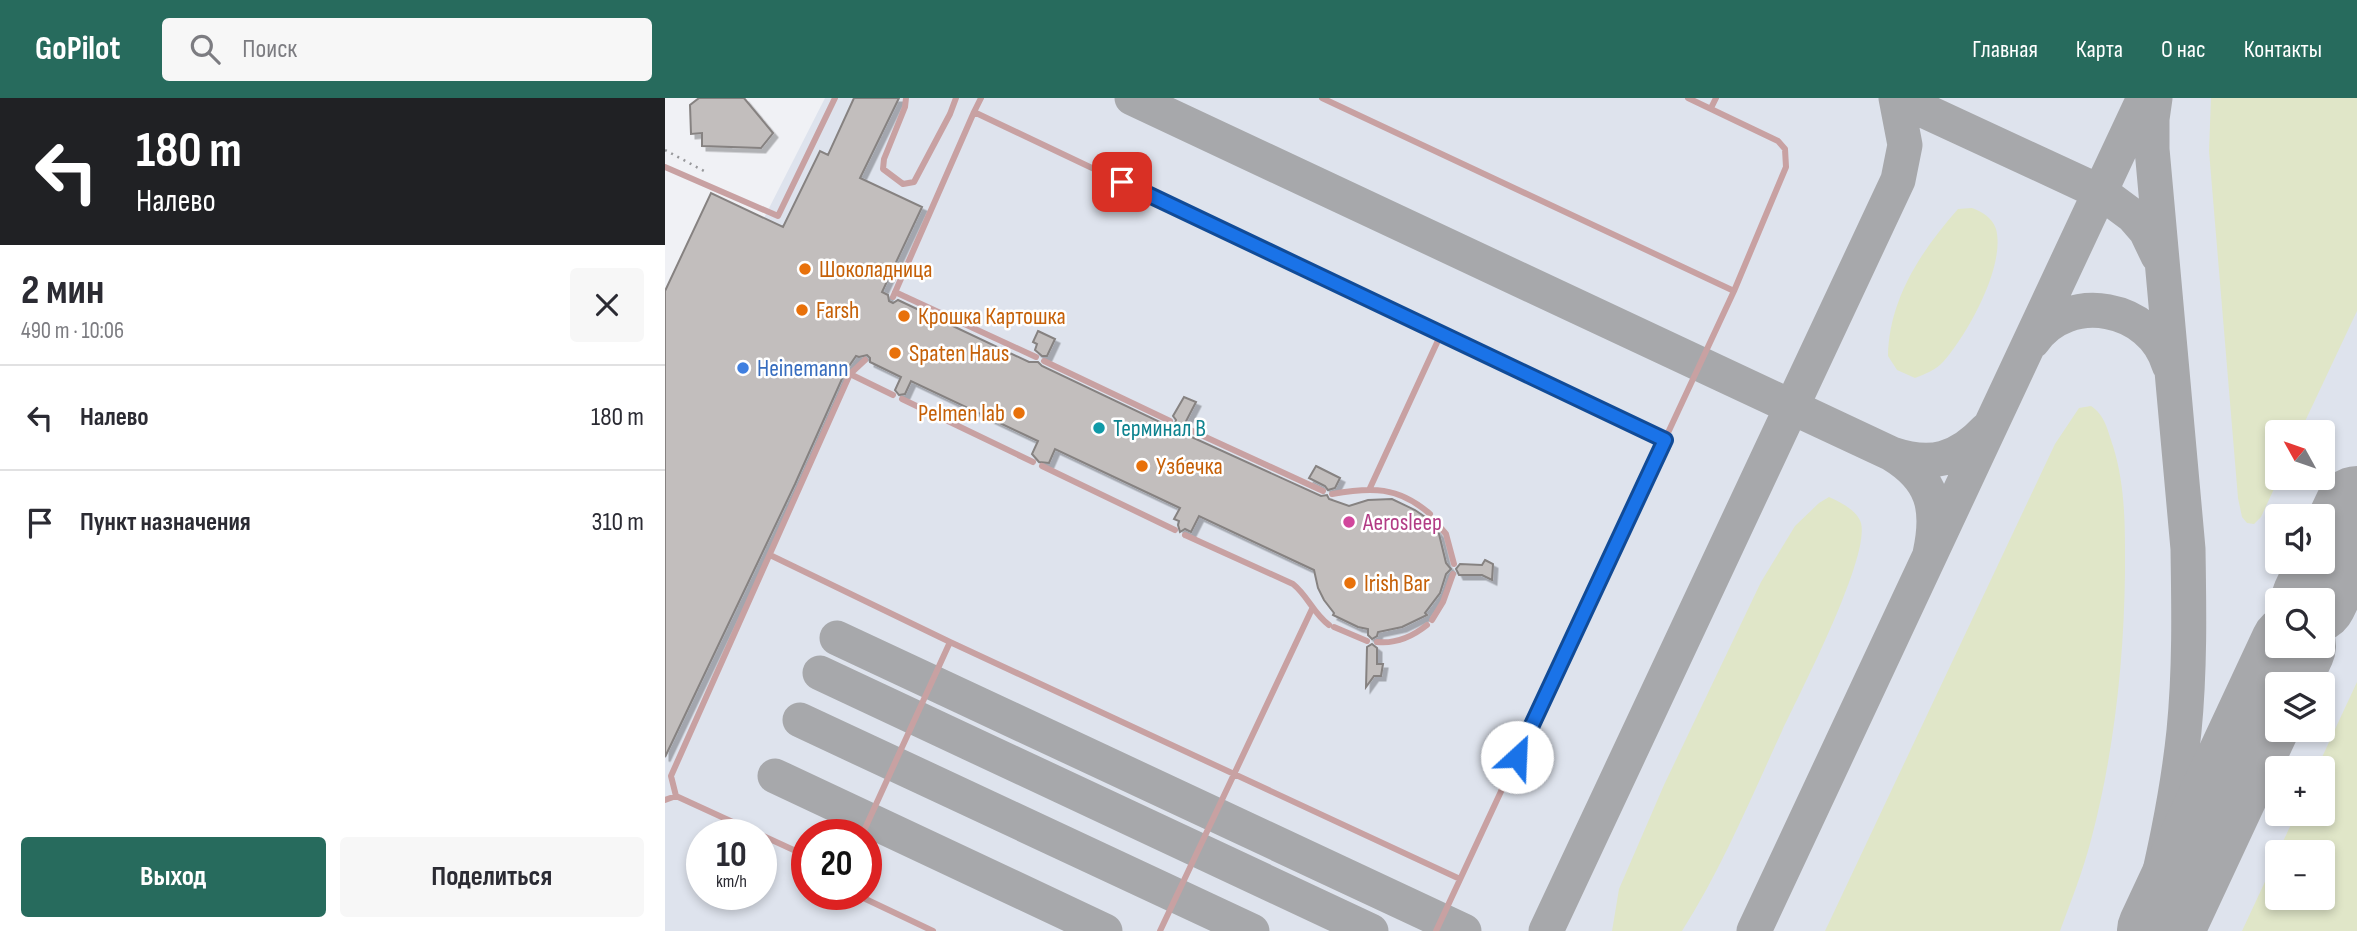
<!DOCTYPE html>
<html lang="ru">
<meta charset="utf-8">
<style>
:root{--surface:#fff;--page:#f7f7f7;--text:#2b2b33;--muted:#7c7c81;--line:#e1e1e2;--accent:#276b5d}
body{margin:0;font-family:"Sofia Sans Condensed",sans-serif;background:var(--page);color:var(--text);height:100vh;display:flex;flex-direction:column;font-size:26px;white-space:nowrap}
*{box-sizing:border-box;margin:0}
p{font-size:23px;color:var(--muted)}
.icon{flex:none;width:38px;height:38px;fill:none;stroke:currentColor;stroke-width:2;stroke-linecap:round;stroke-linejoin:round}
.map{position:relative;flex:1;overflow:hidden}
.details{display:flex;flex-direction:column;background:var(--surface);width:665px}
.details>*{flex:none}
.top-card{background:#202124;color:#fff;overflow:hidden}
.needle{width:46px;rotate:310deg}
.controls{position:absolute;left:1600px;top:322px;display:grid;gap:14px}
.controls a{display:grid;place-items:center;width:70px;height:70px;border-radius:7px;background:var(--surface);box-shadow:0 4px 10px #0003;font-size:35px}
.speed{position:absolute;left:21px;top:721px;display:flex;gap:14px;font-size:35px;font-weight:700;text-align:center}
.speed>*{display:grid;place-content:center;width:91px;height:91px;border-radius:50%;background:var(--surface);box-shadow:0 4px 10px #0003;line-height:1}
.speed small{font-size:18px;font-weight:400}
.speed .limit{border:10px solid #d22;background:#fff;color:#111}
.pin{position:absolute;display:grid;place-items:center;width:60px;height:60px;color:#fff;margin:-30px;border-radius:14px;box-shadow:0 4px 10px #0006}
.me{position:absolute;width:77px;margin:-38px;rotate:25deg;stroke-linejoin:round;filter:drop-shadow(0 0 5px #0008)}
.turn{display:flex;align-items:center;gap:24px;height:147px;padding:0 21px;font-size:32px}
.turn .icon{width:91px;height:91px;stroke-width:2.5}
.turn b{display:block;font-size:49px;line-height:60px}
.round{display:grid;place-items:center;flex:none;width:74px;height:74px;border-radius:7px;background:var(--page)}
.summary{display:flex;align-items:center;justify-content:space-between;height:119px;padding:0 21px}
h1{font-size:42px;font-weight:700;line-height:52px}
.button{display:flex;gap:14px;margin-top:auto;padding:14px 21px}
.button a{flex:1;height:80px;border-radius:7px;background:var(--accent);color:#fff;font-size:28px;font-weight:700;line-height:80px;text-align:center}
.button a+a{background:var(--page);color:var(--text)}
ul{padding:0;list-style:none}
li{display:flex;align-items:center;gap:21px;height:105px;padding:0 21px;border-top:2px solid var(--line)}
li div{flex:1}
li b{display:block;font-size:26px}
li em{font-style:normal}
header{display:flex;align-items:center;gap:42px;box-sizing:border-box;height:98px;padding:0 35px;background:var(--accent);color:#fff}
header strong{font-size:33px}
nav{display:flex;gap:38px;margin-inline-start:auto;font-size:24px}
.search{width:490px;height:63px;background:var(--page);display:flex;align-items:center;gap:18px;box-sizing:border-box;padding:0 24px;border-radius:7px;color:var(--muted);font-size:26px}
main{display:flex;flex:1;min-height:0}
.map>svg:first-child{display:block}
.built{fill:#dee3ed;fill-rule:evenodd}
.green{fill:#e0e6c8}
.lines{fill:none;stroke-linecap:round;stroke-linejoin:round}
.taxiway{stroke:#a7a8ab;stroke-width:35}
.runway{stroke:#a7a8ab;stroke-width:86}
.building{fill:#c2bebd;stroke:#868281;stroke-width:2;filter:url(#shadow)}
.path{stroke:#97989b;stroke-width:2.5;stroke-dasharray:2 5;stroke-linecap:butt}
.lane{stroke:#c8a1a2;stroke-width:6}
.route-casing{stroke:#114b97;stroke-width:18}
.route{stroke:#1a73e8;stroke-width:12}
.food-dot{fill:#e8710a;stroke:#fff;stroke-width:2.5}
.shop-dot{fill:#3f7fe0;stroke:#fff;stroke-width:2.5}
.culture-dot{fill:#0f9aa8;stroke:#fff;stroke-width:2.5}
.hotel-dot{fill:#d1479c;stroke:#fff;stroke-width:2.5}
.labels{text-anchor:middle;dominant-baseline:central;stroke-width:5;stroke-linejoin:round;paint-order:stroke}
.food-label{font-size:24px;fill:#c56008;stroke:#fff;text-anchor:start}
.shop-label{font-size:24px;fill:#366cbe;stroke:#fff;text-anchor:start}
.culture-label{font-size:24px;fill:#0d838f;stroke:#fff;text-anchor:start}
.hotel-label{font-size:24px;fill:#b23c85;stroke:#fff;text-anchor:start}
</style>
<header>
<strong>GoPilot</strong>
<div class="search"><svg class="icon" aria-label="search" viewBox="0 0 24 24"><circle cx="10" cy="10" r="6"/><path d="M15 15l6 6"/></svg>Поиск</div>
<nav><a>Главная</a><a>Карта</a><a>О нас</a><a>Контакты</a></nav>
</header>
<main>
<section class="details">
<div class="top-card">
<div class="turn"><svg class="icon" aria-label="left" viewBox="0 0 24 24"><path d="M17 20v-9H6M10 6l-5 5 5 5"/></svg><div><b>180 m</b>Налево</div></div>
</div>
<div class="summary"><div><h1>2 мин</h1><p>490 m · 10:06</p></div><a class="round"><svg class="icon" aria-label="close" viewBox="0 0 24 24"><path d="M6 6l12 12M18 6L6 18"/></svg></a></div>
<ul>
<li><svg class="icon" aria-label="left" viewBox="0 0 24 24"><path d="M17 20v-9H6M10 6l-5 5 5 5"/></svg><div><b>Налево</b></div><em>180 m</em></li>
<li><svg class="icon" aria-label="arrive" viewBox="0 0 24 24"><path d="M6 21V4h12l-3 4 3 4H6"/></svg><div><b>Пункт назначения</b></div><em>310 m</em></li>
</ul>
<div class="button"><a>Выход</a><a>Поделиться</a></div>
</section>
<div class="map">
<svg width="1692" height="833" viewBox="0 0 1692 833">
<defs>
<filter id="shadow"><feDropShadow dx="4.5" dy="4.5" stdDeviation="0" flood-color="#0004"/></filter>
</defs>
<rect width="100%" height="100%" fill="#f0f1f5"/>
<!-- built -->
<path class="built" d="M160,0H1692V833H0V193L99,120ZM1612,334H1657V380H1612ZM1612,418H1657V464H1612ZM1612,502H1657V548H1612ZM1612,586H1657V632H1612ZM1612,670H1657V716H1612ZM37,737H96V796H37ZM142,737H201V796H142ZM1612,754H1657V800H1612Z"/>
<!-- green -->
<path class="green" d="M1546,0H1692V213L1635,334H1612V380H1614L1596,419L1589,426L1582,425L1577,419L1573,400L1544,53Z
M1307,110C1317,114 1327,119 1331,131C1341,168 1302,237 1278,264C1271,272 1260,276 1250,280L1232,272L1223,258C1224,201 1256,153 1293,111Z
M1426,308C1440,317 1443,333 1448,348C1461,390 1460,431 1460,474C1459,564 1449,655 1426,742C1418,773 1406,803 1395,833H1160L1390,346L1414,310Z
M1164,399C1175,404 1192,412 1196,425C1205,460 1135,595 1117,633C1086,700 1057,770 1017,833H947L954,791L999,687L1096,484L1130,428L1154,405Z
M1692,584V833H1577L1612,758V800H1657V754H1613L1631,716H1657V670H1652Z"/>
<g class="lines">
<!-- taxiway -->
<path class="taxiway" d="M467,0L1227,356C1268,381 1275,410 1265,456
M1232,0L1437,95L1468,118L1481,133L1493,158
M1368,243C1403,192 1487,208 1504,267
M1227,356C1266,369 1293,362 1321,332
M172,540L799,833
M155,575L706,833
M135,622L587,833
M110,678L440,833
M881,833L1233,82L1240,47L1231,0
M1089,833L1479,0
M1481,833C1497,767 1512,701 1519,633C1525,572 1524,512 1523,451L1487,51V21L1490,0"/>
<!-- runway -->
<path class="runway" d="M1649,502L1692,411
M1495,833L1628,548"/>
</g>
<!-- building -->
<path class="building" d="M34,0H79L108,35L96,50L37,48V35L26,36L25,7Z
M189,0H234L195,80L257,109L217,194L223,197L224,203L228,205L233,202L364,264H373L377,268L503,328L510,326L511,322L508,318L519,299L531,304L518,329L520,336L656,398L662,397L664,401L684,408L703,402L727,401L750,412L763,421L774,436L781,465L786,471L781,476L775,495L760,515L762,517L737,529L713,534L712,538L707,541L703,537V531L693,529L668,517L669,515L659,502L653,490L649,472L534,418L526,434L520,431L515,434L513,427L514,423L509,421L515,410L390,351L384,365L374,364L367,356L373,343L246,283L240,296L234,297L230,292L236,279L205,264V260L202,257L194,259L191,258L180,274L130,386L0,659V193L46,95L118,129L155,53L163,57Z
M373,233L390,241L382,258H377L370,252L372,246L368,244Z
M651,368L675,380L670,390L663,392L660,388L644,380Z
M820,462L828,466L827,482L817,477H794L791,471L795,466L817,467Z
M707,546L712,550V566H718L716,578H709L701,589L702,549Z"/>
<g class="lines">
<!-- path -->
<path class="path" d="M0,52L39,73V76"/>
<!-- lane -->
<path class="lane" d="M241,0L240,9L219,61L218,71L238,86L249,84L285,16L291,0
M657,0L1069,193
M1046,10L1051,0
M309,14L316,0
M0,69L113,118L170,0
M230,194L371,259
M228,199L309,14L1000,342
M379,263L505,323
M185,276L228,297
M237,301L368,364
M523,331L658,393
M377,368L510,432
M705,390L776,236
M667,396C706,389 733,388 765,416
M769,422L781,436L789,466
M520,437L628,486C643,498 648,515 664,527
M105,457L285,544L795,781
M767,522L778,504L788,476
M669,529L702,543
M712,544C731,546 747,539 762,527
M11,698L6,678L185,276L200,262
M0,702L11,698L96,737
M96,737L133,754L142,761
M197,737L285,544
M190,796L268,833
M495,833L647,511
M771,833L1069,193L1121,69L1120,51L1113,43L1023,0"/>
</g>
<g class="lines">
<defs>
<path id="route" d="M457,84L1000,342L852,659"/>
</defs>
<!-- route casing -->
<use href="#route" class="route-casing"/>
<!-- route -->
<use href="#route" class="route"/>
</g>
<!-- markers -->
<g class="food-dot">
<circle cx="140" cy="171" r="7"/>
<circle cx="137" cy="212" r="7"/>
<circle cx="239" cy="218" r="7"/>
<circle cx="230" cy="255" r="7"/>
<circle cx="354" cy="315" r="7"/>
<circle cx="477" cy="368" r="7"/>
<circle cx="685" cy="485" r="7"/>
</g>
<circle class="shop-dot" cx="78" cy="270" r="7"/>
<circle class="culture-dot" cx="434" cy="330" r="7"/>
<circle class="hotel-dot" cx="684" cy="424" r="7"/>
<g class="labels">
<!-- food labels -->
<g class="food-label">
<text x="154" y="171">Шоколадница</text>
<text x="151" y="212">Farsh</text>
<text x="253" y="218">Крошка Картошка</text>
<text x="244" y="255">Spaten Haus</text>
<text x="340" y="315" text-anchor="end">Pelmen lab</text>
<text x="491" y="368">Узбечка</text>
<text x="699" y="485">Irish Bar</text>
</g>
<!-- shop labels -->
<g class="shop-label">
<text x="92" y="270">Heinemann</text>
</g>
<!-- culture labels -->
<g class="culture-label">
<text x="448" y="330">Терминал B</text>
</g>
<!-- hotel labels -->
<g class="hotel-label">
<text x="698" y="424">Aerosleep</text>
</g>
</g>
</svg>
<div class="controls">
<a><svg class="needle" viewBox="-14 -14 28 28"><path d="M0-13l5 13h-10z" fill="#e53935"/><path d="M0 13l5-13h-10z" fill="#7c7c81"/></svg></a>
<a><svg class="icon" aria-label="sound" viewBox="0 0 24 24"><path d="M4 9h4l5-4v14l-5-4H4zM17 9q2 3 0 6"/></svg></a>
<a><svg class="icon" aria-label="search" viewBox="0 0 24 24"><circle cx="10" cy="10" r="6"/><path d="M15 15l6 6"/></svg></a>
<a><svg class="icon" aria-label="layers" viewBox="0 0 24 24"><path d="M12 4l9 5-9 5-9-5zM3 14l9 5 9-5"/></svg></a>
<a>+</a>
<a>−</a>
</div>
<div class="speed"><div>10<small>km/h</small></div><div class="limit">20</div></div>
<div class="pin" style="left:457px;top:84px;background:#d93025"><svg class="icon" aria-label="arrive" viewBox="0 0 24 24"><path d="M6 21V4h12l-3 4 3 4H6"/></svg></div>
<svg class="me" style="left:852px;top:659px" viewBox="-20 -20 40 40"><circle r="19" fill="#fff"/><path d="M0-13L10 11 0 6-10 11z" fill="#1a73e8"/></svg>
</div>
</main>
